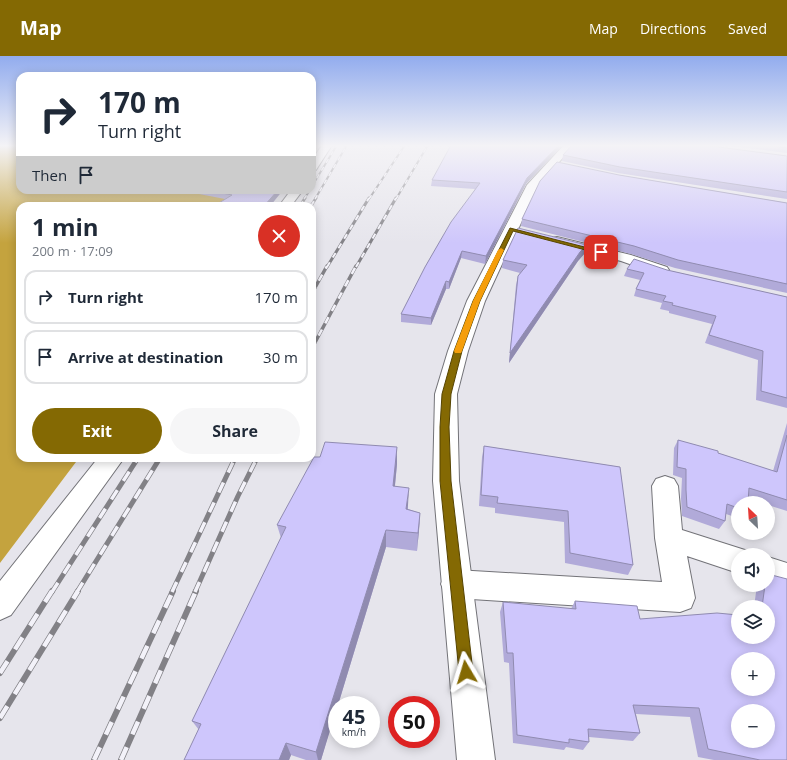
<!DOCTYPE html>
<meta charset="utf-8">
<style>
:root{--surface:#fff;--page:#f6f6f7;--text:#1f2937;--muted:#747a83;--line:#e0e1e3;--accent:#846903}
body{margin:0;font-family:"Open Sans",sans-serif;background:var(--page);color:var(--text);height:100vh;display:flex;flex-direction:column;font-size:15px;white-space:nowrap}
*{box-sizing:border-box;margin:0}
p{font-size:13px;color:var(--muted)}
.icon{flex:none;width:22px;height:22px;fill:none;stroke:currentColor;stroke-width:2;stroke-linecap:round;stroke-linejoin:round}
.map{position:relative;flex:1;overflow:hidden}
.drawer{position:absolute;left:16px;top:146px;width:300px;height:260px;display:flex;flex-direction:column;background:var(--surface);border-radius:12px;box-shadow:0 2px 10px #0003}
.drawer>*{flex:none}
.top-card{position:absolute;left:16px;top:16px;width:300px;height:122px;border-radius:12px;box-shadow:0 2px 10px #0003;background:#fff;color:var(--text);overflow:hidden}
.needle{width:26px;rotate:335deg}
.buttons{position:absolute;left:731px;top:440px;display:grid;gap:8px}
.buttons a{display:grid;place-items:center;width:44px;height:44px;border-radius:50%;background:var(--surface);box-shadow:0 2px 10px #0003;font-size:20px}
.speed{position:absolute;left:328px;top:640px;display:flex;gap:8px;font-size:20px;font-weight:700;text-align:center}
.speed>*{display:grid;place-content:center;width:52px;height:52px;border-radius:50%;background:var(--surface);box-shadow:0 2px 10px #0003;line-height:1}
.speed small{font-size:10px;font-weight:400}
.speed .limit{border:6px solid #d22;background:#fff;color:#111}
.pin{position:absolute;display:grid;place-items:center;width:34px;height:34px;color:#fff;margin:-17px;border-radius:8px;box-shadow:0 2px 6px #0006}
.me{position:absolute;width:44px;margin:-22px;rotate:353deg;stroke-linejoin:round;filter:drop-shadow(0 0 3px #0008)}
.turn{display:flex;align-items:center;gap:14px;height:84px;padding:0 16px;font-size:18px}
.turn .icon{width:52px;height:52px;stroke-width:2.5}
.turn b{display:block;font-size:28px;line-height:34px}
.then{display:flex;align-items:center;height:38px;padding:0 16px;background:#0003;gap:8px;font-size:15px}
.round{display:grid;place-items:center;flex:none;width:42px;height:42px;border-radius:21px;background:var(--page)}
.overview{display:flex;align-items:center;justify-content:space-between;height:68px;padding:0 16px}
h1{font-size:24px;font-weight:700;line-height:30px}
.primary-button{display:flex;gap:8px;margin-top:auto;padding:8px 16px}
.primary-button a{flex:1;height:46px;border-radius:24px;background:var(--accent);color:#fff;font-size:16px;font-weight:700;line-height:46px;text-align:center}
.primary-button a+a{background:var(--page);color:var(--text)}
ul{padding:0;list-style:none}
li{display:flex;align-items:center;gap:12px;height:54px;margin:0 8px 6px;padding:0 8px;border:2px solid var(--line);border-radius:12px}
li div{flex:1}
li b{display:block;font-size:15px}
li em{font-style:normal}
header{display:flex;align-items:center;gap:24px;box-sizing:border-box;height:56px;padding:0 20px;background:var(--accent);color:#fff}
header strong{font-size:19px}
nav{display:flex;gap:22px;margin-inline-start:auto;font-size:14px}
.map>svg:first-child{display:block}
.forest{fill:#c4a33e}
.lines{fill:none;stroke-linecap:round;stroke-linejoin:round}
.street-casing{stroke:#737378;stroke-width:2}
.secondary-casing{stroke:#737378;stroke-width:2}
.street{fill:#fff;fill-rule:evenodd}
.secondary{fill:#fff;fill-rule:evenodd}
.rail-far4-casing{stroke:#828186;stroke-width:2}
.rail-far3-casing{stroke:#828186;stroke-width:3}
.rail-far2-casing{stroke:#828186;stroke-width:3.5}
.rail-far1-casing{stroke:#828186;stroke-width:5}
.rail-casing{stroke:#828186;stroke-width:6}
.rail-far4{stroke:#f3f2f9;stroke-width:1.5;stroke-dasharray:4.5;stroke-linecap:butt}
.rail-far3{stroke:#f3f2f9;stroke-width:2;stroke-dasharray:5.5;stroke-linecap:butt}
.rail-far2{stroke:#f3f2f9;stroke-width:2.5;stroke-dasharray:7;stroke-linecap:butt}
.rail-far1{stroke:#f3f2f9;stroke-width:3.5;stroke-dasharray:11;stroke-linecap:butt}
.rail{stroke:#f3f2f9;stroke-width:4.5;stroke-dasharray:14;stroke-linecap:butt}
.wall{fill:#b1aad9}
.shaded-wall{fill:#908bb0}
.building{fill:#cec6fc;stroke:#908bb0;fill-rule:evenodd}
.route{fill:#846903;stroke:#564402}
.slow{fill:#f59e0b}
</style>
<header>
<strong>Map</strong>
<nav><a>Map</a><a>Directions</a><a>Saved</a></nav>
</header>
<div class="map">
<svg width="787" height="704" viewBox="0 0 787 704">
<rect width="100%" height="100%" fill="#e6e5ec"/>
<!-- forest -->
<path class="forest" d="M0,89H20V134H277L265,150H20V402H79L0,507Z"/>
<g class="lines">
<defs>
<path id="street" d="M322,89H332L316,114L312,115V104Z
M291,134H303L291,150H279Z
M557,181L631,199L667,211L669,214L667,217L661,219L621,205L552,188L550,185L552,182Z
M98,402H124L11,559L0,564V525Z
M665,420L674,423L678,430L682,474L748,495L750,499H738V517L687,500L695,542L691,552L680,556L456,542L445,538L441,528L445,518L456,514L662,526L655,482L652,430L656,423Z
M768,501L787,507V533L768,527Z"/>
<path id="secondary" d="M564,89H574L538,130L485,245L468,295L457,338L459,425L495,704H457L433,425L435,338L448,295L467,245L527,129Z"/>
</defs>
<!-- street casing -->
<use href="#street" class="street-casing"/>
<!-- secondary casing -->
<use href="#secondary" class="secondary-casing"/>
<!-- street -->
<use href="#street" class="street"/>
<!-- secondary -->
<use href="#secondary" class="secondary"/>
<defs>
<path id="rail-far4" d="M312,130L337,89
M304,143L310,134
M315,143L347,89
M369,143L405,89
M396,143L428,89"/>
<path id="rail-far3" d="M300,150L305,142
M311,150L316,142
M327,211L369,142
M356,211L396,142"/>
<path id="rail-far2" d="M312,237L327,210
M312,292L356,210"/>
<path id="rail-far1" d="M52,536L138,402
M77,536L160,402
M172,536L235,402
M195,536L238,440L257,402"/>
<path id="rail" d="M0,617L52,535
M0,662L78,535
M94,704L173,535
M121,704L196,535"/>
</defs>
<!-- rail-far4 casing -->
<use href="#rail-far4" class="rail-far4-casing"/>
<!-- rail-far3 casing -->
<use href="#rail-far3" class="rail-far3-casing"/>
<!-- rail-far2 casing -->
<use href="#rail-far2" class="rail-far2-casing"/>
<!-- rail-far1 casing -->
<use href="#rail-far1" class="rail-far1-casing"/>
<!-- rail casing -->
<use href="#rail" class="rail-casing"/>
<!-- rail-far4 -->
<use href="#rail-far4" class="rail-far4"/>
<!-- rail-far3 -->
<use href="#rail-far3" class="rail-far3"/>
<!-- rail-far2 -->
<use href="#rail-far2" class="rail-far2"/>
<!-- rail-far1 -->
<use href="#rail-far1" class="rail-far1"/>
<!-- rail -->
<use href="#rail" class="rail"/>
</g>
<!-- wall -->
<path class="wall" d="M724,89H787V97Z
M563,99L787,100V143L618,117L562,105Z
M619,119L787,147V237L675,212L631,198L521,170L522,163Z
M432,124L526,128L485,208L461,202L449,233H446L431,269L401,266V258L475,133L431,130Z
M193,134H283L270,150L225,143L194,137Z
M587,189L585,197L578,205L509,307L516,229L518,220L520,217L502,212L503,204Z
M627,213L667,214L787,241V352L756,344L758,304L705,287L712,268L669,257V255L660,253L662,247L634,240L636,233L640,224L624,220Z
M787,367V455L768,449V447H763L749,442L738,447V462L726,458L725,465L719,473L682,460L681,442L682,422L673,419L674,392L678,384L773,415Z
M484,390L620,411L633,509L628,519L565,507L564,466L495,457V452L479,450L482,401Z
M397,391V408L395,430L408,449V453L420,457L419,474L417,495L386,491L338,649H337L321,704H306L291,699L289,704H184L199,674L192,665L281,482L277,469Z
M757,529H768L787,704H714L698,701L690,661L636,658L640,677L633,685L589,681V686L583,694L566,691L564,694L513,687L509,607L504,606L500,556L503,546L571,553L575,545L640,563L768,581V551H754Z"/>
<!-- shaded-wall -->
<path class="shaded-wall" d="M559,89H563L526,128L485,208L486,200L527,122Z
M278,134H283L270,150H264Z
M587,189L585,197L578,205L509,307L510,297L580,196Z
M462,195L461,202L449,233V226Z
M446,225V233L431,269V262Z
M397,391V408L393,448V430Z
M409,432L408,449L405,470L406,453Z
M420,457L419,474L417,495L418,477Z
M386,474V491L338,649H337V652L321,704H318L316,696Z
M286,687L291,699L289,704H279Z"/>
<!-- building -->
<path class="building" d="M451,89H559L527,122L486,200L462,195L449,226L446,225L431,262L401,258L425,211L451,166L480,127L432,124Z
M572,89H703L787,100V136L620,111L563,99Z
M765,89H787V92Z
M557,106L619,119L787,147V228L678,204L634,190L522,163L540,125Z
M207,134H278L264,150H214L232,139Z
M518,172L587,189L580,196L510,297L518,220L527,209L503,204Z
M634,203L667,214L787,241V342L761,335L763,295L709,279L716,260L672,249L673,247L663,245L666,240L636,233L644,217L627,213Z
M787,379V444L749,432L748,447H738V452L727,448L725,465L687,451L686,434V413L677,411L678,384L718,395V397L777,416Z
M325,386L397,391L393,430L409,432L406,453L420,457L418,477L386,474L316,696L286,687L279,704H184L201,668L192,665L286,471L277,469L314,401H320Z
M484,390L620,411L633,509L570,497L568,455L497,447L498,441L481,439Z
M768,518L787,523V704H760L708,693L699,652L633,649L640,677L588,673L589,686L569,683V687L517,679L513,597H507L503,546L576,553L575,545L637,550L640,563L717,557L738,559V581H768V551H762L765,529H768ZM738,603H768V633H738ZM738,655H768V685H738Z"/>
<!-- sky -->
<linearGradient id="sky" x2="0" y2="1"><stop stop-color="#92acee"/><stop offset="0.48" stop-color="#f4f3f6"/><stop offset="1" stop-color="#f4f3f6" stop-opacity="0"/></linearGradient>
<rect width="787" height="187" fill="url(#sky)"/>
<!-- route -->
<path class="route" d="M510,172L604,196L601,198L513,175L480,245L462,295L451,338L449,371L451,425L473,616L471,621L466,623L461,621L459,616L440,425V371L442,338L454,295L473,245Z"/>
<!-- slow -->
<path class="slow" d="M501,192L504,194L480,245L462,295L461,297H455L454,295L473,245L498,194Z"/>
</svg>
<div class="buttons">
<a><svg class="needle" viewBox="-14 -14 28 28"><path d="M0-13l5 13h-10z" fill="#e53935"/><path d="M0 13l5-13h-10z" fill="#747a83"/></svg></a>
<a><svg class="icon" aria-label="sound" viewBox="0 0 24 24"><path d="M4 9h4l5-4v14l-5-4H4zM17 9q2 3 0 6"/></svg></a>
<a><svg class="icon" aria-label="layers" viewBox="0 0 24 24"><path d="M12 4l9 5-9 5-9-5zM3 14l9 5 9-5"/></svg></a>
<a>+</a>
<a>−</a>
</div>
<div class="speed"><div>45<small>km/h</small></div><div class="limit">50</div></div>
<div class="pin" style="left:601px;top:196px;background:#d93025"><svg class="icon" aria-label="arrive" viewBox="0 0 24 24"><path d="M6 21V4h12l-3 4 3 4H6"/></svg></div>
<svg class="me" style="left:466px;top:616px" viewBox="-20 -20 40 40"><path d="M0-17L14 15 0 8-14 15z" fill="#846903" stroke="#fff" stroke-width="4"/></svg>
<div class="top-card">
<div class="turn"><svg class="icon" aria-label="right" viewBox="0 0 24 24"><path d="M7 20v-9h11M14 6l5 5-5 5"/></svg><div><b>170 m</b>Turn right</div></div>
<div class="then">Then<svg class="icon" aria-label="arrive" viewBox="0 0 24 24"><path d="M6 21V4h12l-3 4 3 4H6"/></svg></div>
</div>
<section class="drawer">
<div class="overview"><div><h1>1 min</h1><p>200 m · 17:09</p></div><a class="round" style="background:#d93025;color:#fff"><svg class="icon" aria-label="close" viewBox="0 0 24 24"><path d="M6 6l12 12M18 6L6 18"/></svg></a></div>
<ul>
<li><svg class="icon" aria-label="right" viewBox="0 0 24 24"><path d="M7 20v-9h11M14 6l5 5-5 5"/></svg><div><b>Turn right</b></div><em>170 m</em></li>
<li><svg class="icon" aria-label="arrive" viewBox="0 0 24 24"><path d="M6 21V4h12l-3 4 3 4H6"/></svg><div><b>Arrive at destination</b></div><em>30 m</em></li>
</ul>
<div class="primary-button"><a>Exit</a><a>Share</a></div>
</section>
</div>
